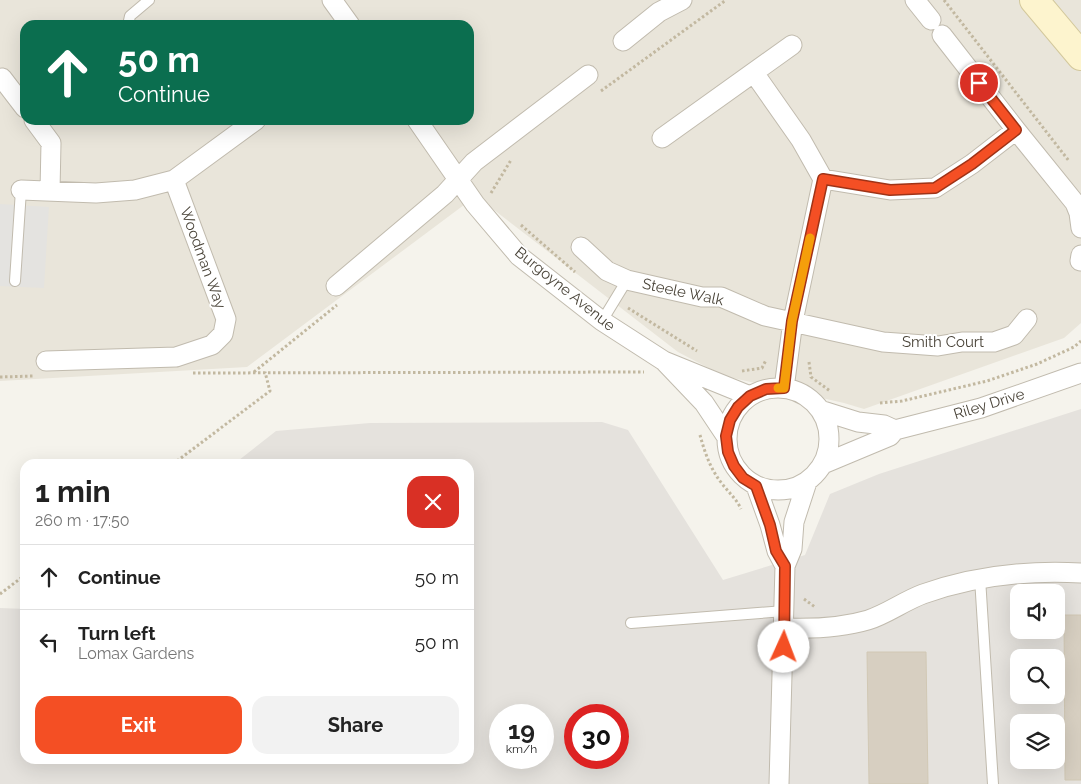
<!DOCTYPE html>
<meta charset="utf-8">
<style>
:root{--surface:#fff;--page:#f2f2f2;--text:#222;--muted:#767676;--line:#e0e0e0;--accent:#f44f24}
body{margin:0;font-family:Raleway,sans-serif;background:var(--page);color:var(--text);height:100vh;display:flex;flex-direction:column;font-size:19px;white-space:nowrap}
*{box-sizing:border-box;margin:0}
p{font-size:16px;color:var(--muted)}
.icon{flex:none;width:28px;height:28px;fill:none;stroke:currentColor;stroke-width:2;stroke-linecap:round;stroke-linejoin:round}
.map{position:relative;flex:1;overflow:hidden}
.details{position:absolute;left:20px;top:459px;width:454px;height:305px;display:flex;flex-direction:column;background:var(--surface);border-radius:15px;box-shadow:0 5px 20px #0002}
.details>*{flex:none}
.guide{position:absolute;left:20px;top:20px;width:454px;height:105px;border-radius:15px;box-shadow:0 5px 20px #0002;background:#0b6e4f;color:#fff;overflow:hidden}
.controls{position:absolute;left:1010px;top:584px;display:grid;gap:10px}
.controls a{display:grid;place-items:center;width:55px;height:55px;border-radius:10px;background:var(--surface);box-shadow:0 5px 20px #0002;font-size:25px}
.speed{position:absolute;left:489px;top:704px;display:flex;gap:10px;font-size:25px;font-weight:700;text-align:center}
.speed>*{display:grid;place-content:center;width:65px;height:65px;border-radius:50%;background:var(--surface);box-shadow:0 5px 20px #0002;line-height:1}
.speed small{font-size:12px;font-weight:400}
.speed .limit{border:8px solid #d22;background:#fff;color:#111}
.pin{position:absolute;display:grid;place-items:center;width:42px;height:42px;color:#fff;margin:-21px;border:2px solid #fff;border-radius:50%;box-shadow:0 1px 5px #0007}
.me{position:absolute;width:55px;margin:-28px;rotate:2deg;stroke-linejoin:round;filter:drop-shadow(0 0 4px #0008)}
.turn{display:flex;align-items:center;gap:18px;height:105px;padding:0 15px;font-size:22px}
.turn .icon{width:65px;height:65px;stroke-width:2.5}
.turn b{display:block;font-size:35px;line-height:42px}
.round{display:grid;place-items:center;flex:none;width:52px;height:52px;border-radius:15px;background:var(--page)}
.head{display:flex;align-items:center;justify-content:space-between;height:85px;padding:0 15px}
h1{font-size:30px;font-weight:700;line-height:38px}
.button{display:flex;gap:10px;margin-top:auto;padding:10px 15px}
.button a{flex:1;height:58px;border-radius:15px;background:var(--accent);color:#fff;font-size:20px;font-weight:700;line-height:58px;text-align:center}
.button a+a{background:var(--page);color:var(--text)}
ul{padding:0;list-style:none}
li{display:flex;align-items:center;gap:15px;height:65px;padding:0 15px;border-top:1px solid var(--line)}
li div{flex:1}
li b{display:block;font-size:19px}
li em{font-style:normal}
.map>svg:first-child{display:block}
.residential{fill:#e9e5da;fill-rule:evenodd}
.industrial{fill:#e5e2dd;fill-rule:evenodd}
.parking{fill:#e4e3e0}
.building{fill:#d7cfc1;stroke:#d1c8b4}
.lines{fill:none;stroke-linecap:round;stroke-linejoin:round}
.lane-casing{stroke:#c1bbae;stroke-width:12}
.street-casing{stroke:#c1bbae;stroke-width:21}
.secondary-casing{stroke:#d3c89c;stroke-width:30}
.path{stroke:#c2b8a0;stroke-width:3;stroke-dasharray:2.5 2.5;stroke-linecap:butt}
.lane{stroke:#fff;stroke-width:10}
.street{stroke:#fff;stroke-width:19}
.secondary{stroke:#fdf4ce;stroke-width:28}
.route-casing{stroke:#9f3317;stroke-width:12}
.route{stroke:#f44f24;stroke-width:9}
.slow{stroke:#f59e0b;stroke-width:9}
.labels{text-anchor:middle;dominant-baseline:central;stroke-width:4;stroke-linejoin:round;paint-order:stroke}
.street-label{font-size:15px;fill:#4a4439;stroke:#fff}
</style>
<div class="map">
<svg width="1081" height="784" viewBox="0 0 1081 784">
<rect width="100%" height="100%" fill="#f5f3ec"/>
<!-- residential -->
<path class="residential" d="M0,0H1081V323L1064,338L864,409L844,403L724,376L678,352L476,196L247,367L0,381ZM25,25H469V120H25Z"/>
<!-- industrial -->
<path class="industrial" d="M1081,409V784H0V608L25,609V759H469V464H234L276,431L370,423L602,422L628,430L723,580L805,555L830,494L879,474ZM1019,592H1056V630H1019ZM1019,658H1056V695H1019ZM500,715H542V758H500ZM575,715H618V758H575ZM1019,722H1056V760H1019Z"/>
<!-- parking -->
<path class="parking" d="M0,204L49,207L44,288L0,286Z"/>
<!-- building -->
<path class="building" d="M1064,615H1081V780H1065Z
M867,652H926L928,784H869Z"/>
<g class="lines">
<defs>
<path id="lane" d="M128,25L130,16L149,0
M15,281L21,190
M602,321L627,280
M980,578L993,784
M631,623L785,611"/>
<path id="street" d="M332,0L350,25
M915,0L931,20
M942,35L1016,130L1075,203L1079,213L1081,228
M623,41L659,12L682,0
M754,73L801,140L823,179L793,321L784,388
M2,78L25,108
M34,120L51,143L50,191
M417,120L475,204L519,256L602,321L664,361
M662,138L792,45
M823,179L890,190L935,188L972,164L1016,130
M21,190L96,193L135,190L174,180L256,120
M581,247L607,271L627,280L702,297H721L765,316L883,342L938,346L962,342H994L1014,335L1027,319
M1080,261L1081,255
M336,286L445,194L474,162L588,75
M46,361L176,357L212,345L223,334L226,319L174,180
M727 439a51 51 0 1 1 102 0a51 51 0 1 1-102 0Z
M820,410L858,422L884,425L895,430L890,436L823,464
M895,430L981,408L1081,373
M726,436L704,403L664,361L750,396
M756,486L770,525L777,551L785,566L792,549L794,522L807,482
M785,628C812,629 841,628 868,620C887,614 904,601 923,594C974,576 1027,570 1081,573
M779,784L785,566"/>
<path id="secondary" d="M1034,0L1081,56"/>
</defs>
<!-- lane casing -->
<use href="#lane" class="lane-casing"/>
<!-- street casing -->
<use href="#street" class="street-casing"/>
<!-- secondary casing -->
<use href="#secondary" class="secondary-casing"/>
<!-- path -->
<path class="path" d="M944,0L1069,161
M601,91L726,0
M491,193L511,160
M521,225L575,272
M628,308L697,351
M809,362L811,377L830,391
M742,371L762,368L766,360
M254,372L337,305
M193,373L644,372
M0,377L34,376
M880,403L902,401L987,381L1037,364L1074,347L1081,341
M700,435C704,450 710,468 720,481C727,491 736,498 741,509
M173,464L270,391L265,372
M0,594L25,575
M804,599L815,607"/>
<!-- lane -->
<use href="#lane" class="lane"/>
<!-- street -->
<use href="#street" class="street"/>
<!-- secondary -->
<use href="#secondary" class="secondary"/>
</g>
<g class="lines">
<defs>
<path id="route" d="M784,647L785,566L776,551L770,525L756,486L743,478L734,466L728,452L726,436L730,420L738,407L750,396L766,389L784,388L792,321L823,179L890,190L935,188L972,164L1016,130L979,83"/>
</defs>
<!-- route casing -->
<use href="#route" class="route-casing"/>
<!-- route -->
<use href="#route" class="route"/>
<!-- slow -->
<path class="slow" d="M778,388H784L792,321L810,238"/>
</g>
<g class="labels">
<!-- street labels -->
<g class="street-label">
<text transform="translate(203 258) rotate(70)">Woodman Way</text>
<text transform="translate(565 289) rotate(39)">Burgoyne Avenue</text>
<text transform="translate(683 292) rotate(12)">Steele Walk</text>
<text x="943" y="342">Smith Court</text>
<text transform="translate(989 404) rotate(-17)">Riley Drive</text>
</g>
</g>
</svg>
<div class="controls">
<a><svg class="icon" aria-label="sound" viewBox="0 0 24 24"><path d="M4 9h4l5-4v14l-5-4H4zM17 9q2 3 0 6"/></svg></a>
<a><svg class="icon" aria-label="search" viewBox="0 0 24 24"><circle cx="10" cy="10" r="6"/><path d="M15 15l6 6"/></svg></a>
<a><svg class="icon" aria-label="layers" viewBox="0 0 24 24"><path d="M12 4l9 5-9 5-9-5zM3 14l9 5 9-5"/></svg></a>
</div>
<div class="speed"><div>19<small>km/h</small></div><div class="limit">30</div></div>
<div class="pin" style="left:979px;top:83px;background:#d93025"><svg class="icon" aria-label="arrive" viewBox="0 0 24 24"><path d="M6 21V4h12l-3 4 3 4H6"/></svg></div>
<svg class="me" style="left:784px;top:647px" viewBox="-20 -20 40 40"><circle r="19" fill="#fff"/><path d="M0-13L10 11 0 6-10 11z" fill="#f44f24"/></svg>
<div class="guide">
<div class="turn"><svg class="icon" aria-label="ahead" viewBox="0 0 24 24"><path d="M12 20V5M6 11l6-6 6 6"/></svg><div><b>50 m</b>Continue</div></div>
</div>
<section class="details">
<div class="head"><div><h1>1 min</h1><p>260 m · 17:50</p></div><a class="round" style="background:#d93025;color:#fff"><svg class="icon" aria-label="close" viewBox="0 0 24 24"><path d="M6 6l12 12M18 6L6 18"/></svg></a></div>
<ul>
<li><svg class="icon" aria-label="ahead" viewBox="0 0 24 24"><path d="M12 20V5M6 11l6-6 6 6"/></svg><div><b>Continue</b></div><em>50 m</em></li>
<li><svg class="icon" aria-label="left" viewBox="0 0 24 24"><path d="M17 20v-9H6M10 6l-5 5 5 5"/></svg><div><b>Turn left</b><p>Lomax Gardens</p></div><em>50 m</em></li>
</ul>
<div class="button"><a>Exit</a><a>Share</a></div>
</section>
</div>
